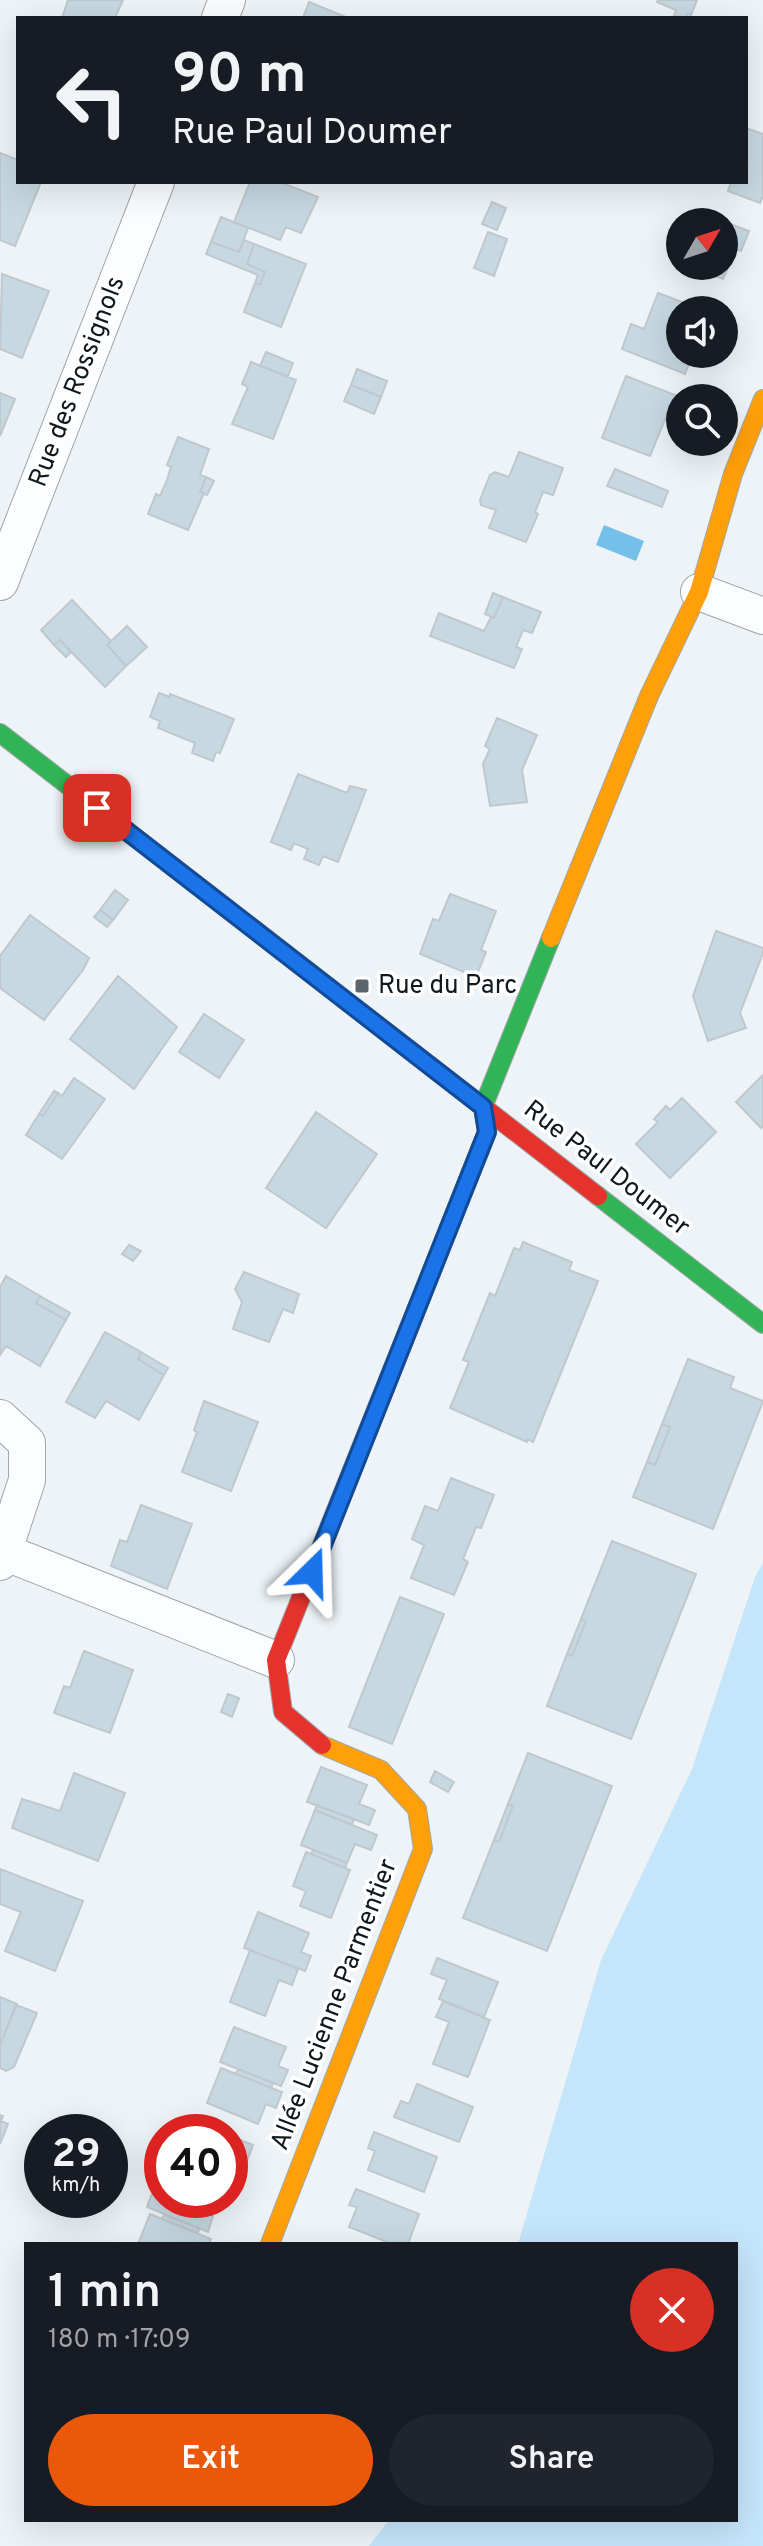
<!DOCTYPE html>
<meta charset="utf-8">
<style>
:root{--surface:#171b24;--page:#20242c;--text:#f1f3f6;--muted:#9ea1a6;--accent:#ea580c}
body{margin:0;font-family:Overpass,sans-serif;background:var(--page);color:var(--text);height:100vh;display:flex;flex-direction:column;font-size:30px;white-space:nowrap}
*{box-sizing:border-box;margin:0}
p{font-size:26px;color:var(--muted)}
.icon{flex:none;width:44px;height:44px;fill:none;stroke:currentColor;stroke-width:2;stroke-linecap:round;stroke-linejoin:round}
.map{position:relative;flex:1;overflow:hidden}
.details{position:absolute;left:24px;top:2242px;width:714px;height:280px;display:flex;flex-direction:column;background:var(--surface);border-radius:0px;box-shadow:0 8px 32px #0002}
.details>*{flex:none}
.hud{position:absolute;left:16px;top:16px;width:732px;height:168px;border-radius:0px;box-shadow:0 8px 32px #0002;background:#171b24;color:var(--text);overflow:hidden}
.needle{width:52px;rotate:51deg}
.buttons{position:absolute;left:666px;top:208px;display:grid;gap:16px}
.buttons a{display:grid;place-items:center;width:72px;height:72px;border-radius:50%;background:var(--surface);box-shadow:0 8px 32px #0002;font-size:40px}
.speed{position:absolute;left:24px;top:2114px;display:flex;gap:16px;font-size:40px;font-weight:700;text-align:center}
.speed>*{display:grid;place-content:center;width:104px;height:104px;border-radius:50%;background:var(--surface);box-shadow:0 8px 32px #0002;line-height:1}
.speed small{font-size:20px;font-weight:400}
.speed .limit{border:12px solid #d22;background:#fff;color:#111}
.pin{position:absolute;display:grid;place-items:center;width:68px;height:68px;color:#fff;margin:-34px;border-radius:16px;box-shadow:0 4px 12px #0006}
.me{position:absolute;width:88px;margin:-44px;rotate:22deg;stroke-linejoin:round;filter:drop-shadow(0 0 6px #0008)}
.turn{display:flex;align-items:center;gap:28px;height:168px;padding:0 24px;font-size:36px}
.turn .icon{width:104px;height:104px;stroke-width:2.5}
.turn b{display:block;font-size:56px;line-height:68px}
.round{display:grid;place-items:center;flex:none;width:84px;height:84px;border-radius:42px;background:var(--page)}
.headline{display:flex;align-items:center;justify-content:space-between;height:136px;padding:0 24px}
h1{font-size:48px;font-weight:600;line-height:60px}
.cta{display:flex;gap:16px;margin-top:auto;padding:16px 24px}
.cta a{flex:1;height:92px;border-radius:48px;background:var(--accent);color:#fff;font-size:32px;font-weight:600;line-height:92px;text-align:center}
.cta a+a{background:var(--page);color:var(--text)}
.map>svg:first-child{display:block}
.green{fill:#c5e5fa}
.water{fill:#75c0e8}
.building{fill:#c6d8e2;stroke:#c0c8cd;stroke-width:2}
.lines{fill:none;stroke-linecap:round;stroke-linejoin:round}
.street-casing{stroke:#9fa6ab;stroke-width:38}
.fast-casing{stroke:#9fa6ab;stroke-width:20}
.slow-casing{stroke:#9fa6ab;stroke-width:20}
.jam-casing{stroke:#9fa6ab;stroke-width:20}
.street{stroke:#fcfdfe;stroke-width:36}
.fast{stroke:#30b455;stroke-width:18}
.slow{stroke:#ff9f0a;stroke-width:18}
.jam{stroke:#e5322d;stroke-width:18}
.route-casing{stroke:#114b97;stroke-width:20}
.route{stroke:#1a73e8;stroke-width:14}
.poi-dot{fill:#5c656b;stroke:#fff;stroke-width:3}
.labels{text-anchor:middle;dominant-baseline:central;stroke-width:7;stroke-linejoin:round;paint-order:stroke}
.street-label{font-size:26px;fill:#0e181f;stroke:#fff}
.poi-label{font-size:26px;fill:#0e181f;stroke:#fff;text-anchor:start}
</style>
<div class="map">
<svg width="763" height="2546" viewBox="0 0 763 2546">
<rect width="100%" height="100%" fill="#edf3f7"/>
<!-- green -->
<path class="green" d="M763,1563V2546H369L389,2520H736V2244H518L601,1960L692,1769L755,1577Z"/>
<!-- water -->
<path class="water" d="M604,525L644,541L636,561L596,545Z"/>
<!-- building -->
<path class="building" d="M68,0H123L115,18H62Z
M658,0H697L691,15L687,14L686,18L674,16L676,10L657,2Z
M309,2L348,18H303Z
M746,128L763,134V196L760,203L728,191L731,182H746Z
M0,153L18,160V182H41L15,246L0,240Z
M250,182H280L318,197L301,233L286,227L280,240L234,222Z
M492,202L506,208L497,230L482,224Z
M698,212L749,231L741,251L736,249L723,279L690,266H724V222H694Z
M221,217L248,228L239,252L211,242Z
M488,232L507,239L494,276L474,268Z
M244,240L254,244L247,264L265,272L260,285L255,283L258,275L206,254L211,242L239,252Z
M254,244L306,264L281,327L244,312L255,283L260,285L265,272L247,264Z
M2,274L49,291L22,358L0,349Z
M658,293L703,310H680V354H693L685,374L622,349L631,324L644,329Z
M266,352L293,363L288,376L260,366Z
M251,362L296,380L273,439L232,424L248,387L242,384Z
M357,369L387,381L381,397L351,385Z
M626,376L675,395L650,456L602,438Z
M351,385L381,397L374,414L344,401Z
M0,393L15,399L0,436Z
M178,437L209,449L200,475L206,477L200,492L204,493L188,530L148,514L156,494L160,496L167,480L171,467L167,465Z
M519,452L563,468L553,495L543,492L535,512L538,514L526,542L489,528L496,510L481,505L480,500L490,475L495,472L509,477Z
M615,469L668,491L662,507L607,486Z
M206,477L214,481L207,495L200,492Z
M493,593L503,597L494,618L485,614Z
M503,597L541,612L532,633L523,630L516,647L522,649L514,668L430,636L439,613L484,631L491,617L494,618Z
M72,600L111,641L107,645L126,666L105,687L60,640L54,645L41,630Z
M127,626L147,647L126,666L107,645Z
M60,640L71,652L66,657L54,645Z
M159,693L170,697V694L234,719L220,753L216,752L213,761L192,753L195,743L158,728L160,721L150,717Z
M497,718L537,735L522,770L527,802L490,806L483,764L490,749L485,746Z
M298,774L347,793L350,786L366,790L338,862L323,856L319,865L304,859L308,849L294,843L291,850L271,842Z
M115,890L128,900L113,920L100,910Z
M450,894L496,911L481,950L486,952L476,977L420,954L433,919L439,921Z
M100,910L113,920L107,927L94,917Z
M30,915L89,958L83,970L44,1020L0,988V956Z
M716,931L763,948V953L740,1013L746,1028L708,1041L693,996Z
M118,976L177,1027L134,1089L70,1039Z
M204,1014L244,1040L219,1078L179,1052Z
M763,1075V1126L761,1128L736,1102Z
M74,1078L105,1099L62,1159L26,1135L39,1114L43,1116L58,1093L62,1096Z
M54,1091L58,1093L43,1116L39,1114Z
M682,1098L716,1132L670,1178L636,1144L658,1122L654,1119L666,1106L670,1110Z
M316,1112L377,1154L326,1228L266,1188Z
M523,1242L572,1262L569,1270L598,1281L533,1442L528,1439L527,1442L450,1408L469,1362L463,1360L490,1293L495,1296L514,1248L520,1250Z
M129,1245L141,1251L133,1261L122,1254Z
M244,1272L299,1294L293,1313L283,1309L269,1342L233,1329L242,1302L235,1289Z
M6,1276L40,1296L36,1303L66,1320L40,1366L6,1346L0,1355V1287Z
M40,1296L70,1313L66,1320L36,1303Z
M105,1332L141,1352L138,1359L164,1375L139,1420L106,1401L95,1418L66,1402Z
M141,1352L168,1368L164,1375L138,1359Z
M688,1359L734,1377L730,1388L763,1401L713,1529L633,1497L647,1462L655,1465L670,1427L662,1424Z
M204,1401L258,1422L231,1491L182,1472L197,1432L194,1430Z
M662,1424L670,1427L655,1465L647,1462Z
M451,1478L494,1495L481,1528L476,1527L463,1559L468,1562L454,1595L411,1578L424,1545L412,1539L425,1506L438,1511Z
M141,1505L192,1524L167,1589L111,1566L120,1540L127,1542Z
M612,1541L696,1574L631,1739L547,1706L567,1654L572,1656L586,1621L581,1619Z
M400,1597L444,1614L392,1744L349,1727Z
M581,1619L586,1621L572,1656L567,1654Z
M84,1651L133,1670L110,1733L54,1713L64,1686L70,1688Z
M228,1694L239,1698L232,1717L221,1712Z
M528,1753L612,1786L547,1951L463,1918L494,1840L499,1842L513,1806L508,1804Z
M321,1767L367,1785L359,1804L375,1810L369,1825L307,1802Z
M435,1771L454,1782L448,1792L430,1782Z
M74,1773L125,1793L98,1861L12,1828L22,1799L60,1811Z
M508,1804L513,1806L499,1842L494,1840Z
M317,1805L354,1819L352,1825L315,1810Z
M315,1810L377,1835L371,1850L355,1844L347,1863L301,1845Z
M313,1850L347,1863L345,1868L311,1854Z
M306,1852L350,1870L331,1918L300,1906L306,1891L293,1886Z
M0,1869L83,1901L55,1971L5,1951L21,1912L0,1904Z
M258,1912L309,1933L301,1952L311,1956L305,1971L244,1948Z
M250,1950L298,1969L292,1985L279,1980L265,2016L230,2002Z
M437,1958L498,1982L484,2017L439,1999L447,1980L431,1974Z
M0,1997L17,2004L0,2045Z
M443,2001L490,2020L468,2077L433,2064L449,2022L436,2017Z
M16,2005L37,2013L14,2067L6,2071L0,2068V2045Z
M234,2027L286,2047L278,2066L288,2070L281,2086L220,2062Z
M221,2068L282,2092L276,2108L266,2104L258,2124L207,2103Z
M238,2069L273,2083L271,2088L236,2074Z
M417,2084L473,2107L459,2142L394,2117L401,2101L409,2104Z
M0,2115L3,2116L1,2121L8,2124L0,2144Z
M189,2119L221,2132H184Z
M374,2132L437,2157L424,2192L368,2170L375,2151L368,2148Z
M230,2136L253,2145L247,2161L239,2158L232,2177Z
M160,2172L162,2200H209L204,2212L213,2216L208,2232L147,2207Z
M356,2189L419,2214L408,2244H392L349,2227L357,2207L349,2205Z
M150,2214L211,2239L209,2244H138Z
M164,2215L199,2228L198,2233L162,2219Z"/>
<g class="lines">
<defs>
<path id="street" d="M220,18L227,0
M0,582L156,182
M699,592L763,616
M0,1418L27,1443V1480L0,1562
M4,1552L276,1660"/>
<path id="fast" d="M0,733L255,930
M598,1196L763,1324
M436,1260L487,1132L483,1107L551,938"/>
<path id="slow" d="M551,938L649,696L699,592L733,474L763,399
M270,2244L423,1849L417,1809L381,1770L322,1745"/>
<path id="jam" d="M255,930L598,1196
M322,1745L283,1712L276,1660L436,1260"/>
</defs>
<!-- street casing -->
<use href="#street" class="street-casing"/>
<!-- fast casing -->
<use href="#fast" class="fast-casing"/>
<!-- slow casing -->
<use href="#slow" class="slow-casing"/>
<!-- jam casing -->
<use href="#jam" class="jam-casing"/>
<!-- street -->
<use href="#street" class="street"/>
<!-- fast -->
<use href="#fast" class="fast"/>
<!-- slow -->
<use href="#slow" class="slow"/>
<!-- jam -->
<use href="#jam" class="jam"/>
</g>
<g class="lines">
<defs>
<path id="route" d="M97,808L483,1107L487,1132L312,1572"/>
</defs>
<!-- route casing -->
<use href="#route" class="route-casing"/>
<!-- route -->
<use href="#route" class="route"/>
</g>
<!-- markers -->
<rect class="poi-dot" x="354" y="978" width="16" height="16" rx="4"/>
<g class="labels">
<!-- street labels -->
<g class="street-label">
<text transform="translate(78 382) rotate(-69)">Rue des Rossignols</text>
<text transform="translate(606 1169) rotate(38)">Rue Paul Doumer</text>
<text transform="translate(335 2005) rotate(-69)">Allée Lucienne Parmentier</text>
</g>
<!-- poi labels -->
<g class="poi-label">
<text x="378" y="986">Rue du Parc</text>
</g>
</g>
</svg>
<div class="buttons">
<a><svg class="needle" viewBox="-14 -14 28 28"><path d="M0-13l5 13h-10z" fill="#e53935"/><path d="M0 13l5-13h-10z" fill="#9ea1a6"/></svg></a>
<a><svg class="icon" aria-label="sound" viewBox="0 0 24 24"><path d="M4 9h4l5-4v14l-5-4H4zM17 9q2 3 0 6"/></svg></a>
<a><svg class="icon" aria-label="search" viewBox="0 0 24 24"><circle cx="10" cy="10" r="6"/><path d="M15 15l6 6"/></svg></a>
</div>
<div class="speed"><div>29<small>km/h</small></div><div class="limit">40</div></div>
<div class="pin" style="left:97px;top:808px;background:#d93025"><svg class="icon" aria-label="arrive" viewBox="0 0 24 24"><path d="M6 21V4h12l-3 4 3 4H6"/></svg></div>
<svg class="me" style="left:312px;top:1572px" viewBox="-20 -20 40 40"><path d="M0-17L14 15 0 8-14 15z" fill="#1a73e8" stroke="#fff" stroke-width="4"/></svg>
<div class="hud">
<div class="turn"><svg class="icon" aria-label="left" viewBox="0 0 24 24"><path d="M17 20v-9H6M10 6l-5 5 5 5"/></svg><div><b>90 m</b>Rue Paul Doumer</div></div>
</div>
<section class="details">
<div class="headline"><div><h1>1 min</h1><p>180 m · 17:09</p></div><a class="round" style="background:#d93025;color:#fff"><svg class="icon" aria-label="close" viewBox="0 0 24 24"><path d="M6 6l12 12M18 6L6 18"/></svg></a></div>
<div class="cta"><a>Exit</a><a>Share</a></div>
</section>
</div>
